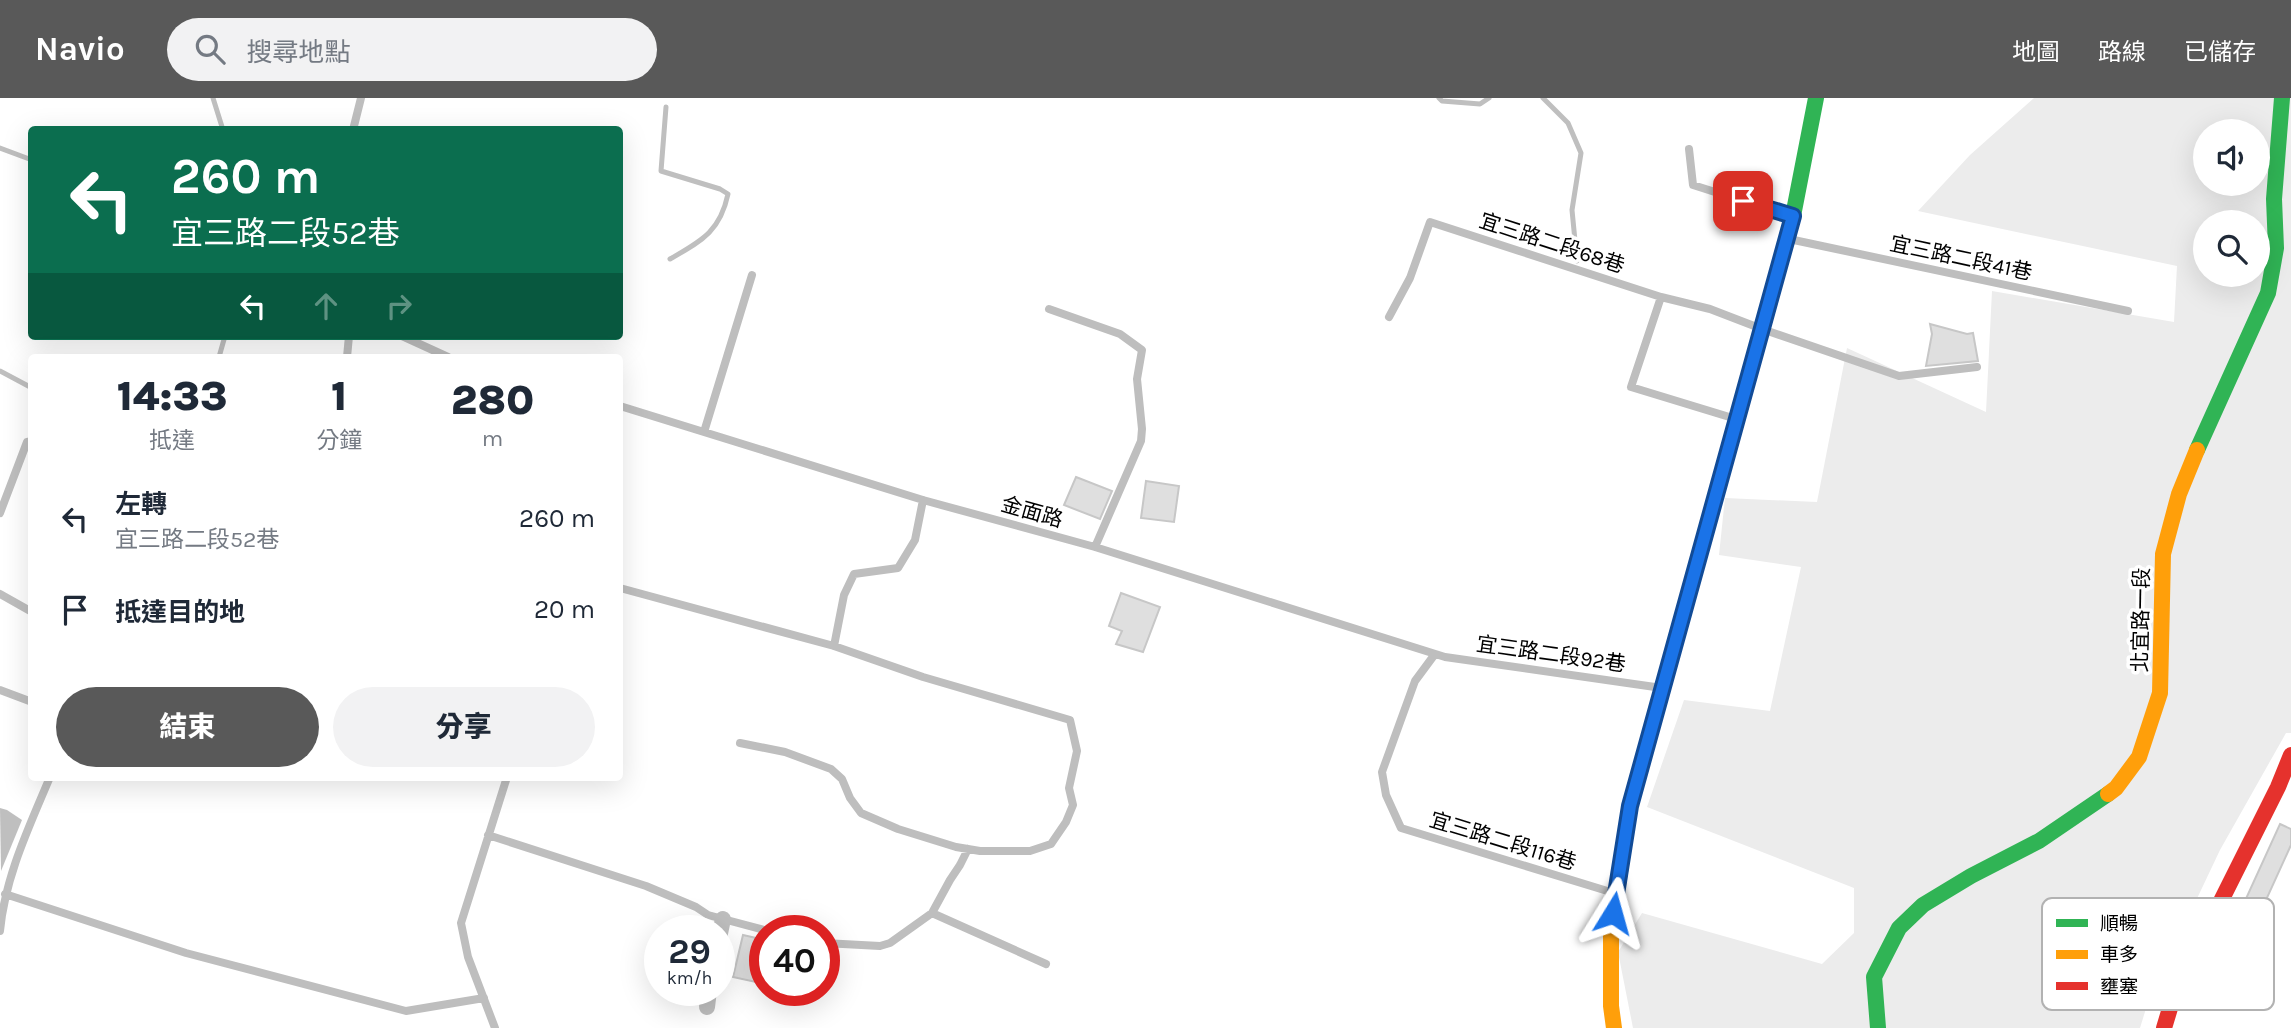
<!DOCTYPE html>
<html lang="zh-TW">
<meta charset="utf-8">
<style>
:root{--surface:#fff;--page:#f2f2f3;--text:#1f2937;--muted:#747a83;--accent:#595959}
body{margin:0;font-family:Karla,"Noto Sans TC",sans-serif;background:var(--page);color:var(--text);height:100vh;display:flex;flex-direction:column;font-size:26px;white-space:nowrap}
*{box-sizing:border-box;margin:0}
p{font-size:23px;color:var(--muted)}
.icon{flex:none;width:38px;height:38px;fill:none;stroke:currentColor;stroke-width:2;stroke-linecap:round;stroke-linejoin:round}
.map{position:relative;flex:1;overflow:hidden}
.sheet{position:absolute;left:28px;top:256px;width:595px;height:427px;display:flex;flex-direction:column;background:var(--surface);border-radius:7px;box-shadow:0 7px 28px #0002}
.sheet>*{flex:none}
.hud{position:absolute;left:28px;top:28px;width:595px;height:214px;border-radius:7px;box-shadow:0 7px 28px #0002;background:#0b6e4f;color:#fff;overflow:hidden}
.buttons{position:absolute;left:2193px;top:21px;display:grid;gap:14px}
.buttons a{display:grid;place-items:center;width:77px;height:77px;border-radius:50%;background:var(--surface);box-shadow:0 7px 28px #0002;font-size:35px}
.speed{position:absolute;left:644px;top:817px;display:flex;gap:14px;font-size:35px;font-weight:700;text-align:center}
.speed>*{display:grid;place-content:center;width:91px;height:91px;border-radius:50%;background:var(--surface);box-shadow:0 7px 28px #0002;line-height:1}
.speed small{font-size:18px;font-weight:400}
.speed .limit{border:10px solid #d22;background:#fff;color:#111}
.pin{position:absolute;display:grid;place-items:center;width:60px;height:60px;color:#fff;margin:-30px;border-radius:14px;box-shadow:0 4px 10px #0006}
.me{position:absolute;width:77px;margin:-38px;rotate:8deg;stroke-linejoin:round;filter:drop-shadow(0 0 5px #0008)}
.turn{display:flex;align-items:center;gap:24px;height:147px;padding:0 28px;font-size:32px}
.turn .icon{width:91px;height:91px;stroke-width:2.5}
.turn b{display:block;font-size:49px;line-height:60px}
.lanes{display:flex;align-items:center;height:66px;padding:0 28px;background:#0003;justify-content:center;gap:35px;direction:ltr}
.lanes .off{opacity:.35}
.eta{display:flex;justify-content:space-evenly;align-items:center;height:119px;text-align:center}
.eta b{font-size:42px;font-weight:800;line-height:49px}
.cta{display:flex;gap:14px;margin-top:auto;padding:14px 28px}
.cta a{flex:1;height:80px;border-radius:42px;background:var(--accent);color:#fff;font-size:28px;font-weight:800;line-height:80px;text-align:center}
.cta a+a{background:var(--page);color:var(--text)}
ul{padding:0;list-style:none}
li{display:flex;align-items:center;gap:21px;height:91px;padding:0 28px}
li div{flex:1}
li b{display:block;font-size:26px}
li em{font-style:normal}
header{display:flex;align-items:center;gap:42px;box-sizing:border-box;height:98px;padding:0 35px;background:var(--accent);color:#fff}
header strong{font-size:33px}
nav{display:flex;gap:38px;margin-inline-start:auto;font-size:24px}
.search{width:490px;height:63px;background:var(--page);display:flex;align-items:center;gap:18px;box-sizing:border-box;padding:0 24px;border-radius:38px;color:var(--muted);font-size:26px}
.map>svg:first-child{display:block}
.green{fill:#ececec;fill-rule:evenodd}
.water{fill:#bfbfbf}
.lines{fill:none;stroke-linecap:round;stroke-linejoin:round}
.stream{stroke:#bfbfbf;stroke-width:5}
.building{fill:#dfdfdf;stroke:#c7c7c7;stroke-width:2}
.lane{stroke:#bebebe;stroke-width:8}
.street{stroke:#bebebe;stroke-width:16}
.fast{stroke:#30b455;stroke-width:16}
.slow{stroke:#ff9f0a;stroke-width:16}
.jam{stroke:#e5322d;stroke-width:16}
.route-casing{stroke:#114b97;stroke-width:18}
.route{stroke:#1a73e8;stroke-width:12}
.labels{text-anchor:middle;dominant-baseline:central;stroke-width:7;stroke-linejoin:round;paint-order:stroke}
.street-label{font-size:21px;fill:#000;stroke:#fff}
.key{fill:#fff;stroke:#b2b2b2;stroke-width:2}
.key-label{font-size:19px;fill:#000}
</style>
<header>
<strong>Navio</strong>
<div class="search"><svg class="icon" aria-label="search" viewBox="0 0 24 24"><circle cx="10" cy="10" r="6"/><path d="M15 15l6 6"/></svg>搜尋地點</div>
<nav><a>地圖</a><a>路線</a><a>已儲存</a></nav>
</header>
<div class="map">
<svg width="2291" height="930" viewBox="0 0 2291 930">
<rect width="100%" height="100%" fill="#fff"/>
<!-- green -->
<path class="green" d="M2034,0H2291V635H2286L2220,752L2148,904L2140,930H1633L1618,854L1642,815L1822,866L1854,835V790L1647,709L1684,602L1770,613L1801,469L1719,457L1725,400L1817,404L1847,250L1986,314L1992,193L2174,224L2177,168L1918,113L1970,57ZM2205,33H2258V86H2205ZM2205,124H2258V177H2205Z"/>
<!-- water -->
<path class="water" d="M0,710L7,712L22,722L1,773Z"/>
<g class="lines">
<!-- stream -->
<path class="stream" d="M213,0L223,32
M1439,0L1442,3L1480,6L1489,0
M1543,0L1568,25L1581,55L1572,112L1577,163
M666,9L661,73L720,91L728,96C720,134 701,143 670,161
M0,50L32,62
M219,259L225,238
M0,273L32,290"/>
</g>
<!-- building -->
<path class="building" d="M1930,226L1967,236L1973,235L1978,263L1926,268L1932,236Z
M1076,379L1112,393L1100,421L1064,407Z
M1146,383L1179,388L1174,424L1141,420Z
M1121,495L1160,509L1143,554L1116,546L1122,533L1109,528Z
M2280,726L2291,731V747L2256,824L2239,816Z
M743,837L765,842V886L733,879Z"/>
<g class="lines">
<!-- lane -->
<path class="lane" d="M353,32L361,0
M1689,51L1693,87L1790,118
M1789,141L2128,213
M1661,199L1631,289L1736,321
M1049,211L1120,236L1142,252L1137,281L1142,331L1141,343L1095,449
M1389,219L1410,180L1430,124L1661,199L1710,211L1762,231L1899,278L1977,269
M402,238L448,259
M347,259L349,238
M620,308L923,402L1095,449L1445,559L1662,590
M704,334L752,177
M0,415L27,344L32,343
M620,490L834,548L923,579L1070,622L1077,653L1069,690L1073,707L1066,724L1051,746L1030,753H980L956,749L898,731L861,715L850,700L842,681L831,671L785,654L740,645
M0,496L32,514
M834,548L844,497L854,476L898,470L915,442L923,402
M1435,556L1415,583L1382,674L1386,697L1401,730L1614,795
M0,592L32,604
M488,737L646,788L696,809L708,817L768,833
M5,796L186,855L406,913L484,900
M932,815L1046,866
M0,833C5,779 29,729 50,679
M824,845L880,848L890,845L932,815L950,782L960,767L968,751
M495,930L468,859L461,825L507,679"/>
<!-- street -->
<path class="street" d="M719,840L723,821
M707,909L709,892"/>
<!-- fast -->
<path class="fast" d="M1767,213L1793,118L1816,0
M2197,352L2268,195L2276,150L2274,101L2282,0
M1878,930L1874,879L1899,830L1923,807L1971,778L2039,743L2108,696"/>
<!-- slow -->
<path class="slow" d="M2108,696L2116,690L2139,659L2160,595L2163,456L2179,396L2197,352
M1614,930L1611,908V833L1630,708L1695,473"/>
<!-- jam -->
<path class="jam" d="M1695,473L1767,213
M2164,930L2174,897L2278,689L2291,657"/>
</g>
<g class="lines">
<defs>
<path id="route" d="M1613,815L1630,708L1793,118L1743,103"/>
</defs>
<!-- route casing -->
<use href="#route" class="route-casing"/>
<!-- route -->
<use href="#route" class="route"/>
</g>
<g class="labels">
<!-- street labels -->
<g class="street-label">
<text transform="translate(1552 145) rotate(18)">宜三路二段68巷</text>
<text transform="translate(1961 160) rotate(12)">宜三路二段41巷</text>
<text transform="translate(1032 414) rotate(16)">金面路</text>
<text transform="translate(2141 522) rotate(-89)">北宜路一段</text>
<text transform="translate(1551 556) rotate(8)">宜三路二段92巷</text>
<text transform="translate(1503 743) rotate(17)">宜三路二段116巷</text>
</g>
</g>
<!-- legend -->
<rect x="2042" y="800" width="232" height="112" rx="10" class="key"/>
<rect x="2056" y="821" width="32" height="8" fill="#30b455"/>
<rect x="2056" y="852" width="32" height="9" fill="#ff9f0a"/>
<rect x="2056" y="884" width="32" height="8" fill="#e5322d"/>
<g class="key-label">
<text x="2100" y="832">順暢</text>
<text x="2100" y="863">車多</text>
<text x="2100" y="895">壅塞</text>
</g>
</svg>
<div class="buttons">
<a><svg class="icon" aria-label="sound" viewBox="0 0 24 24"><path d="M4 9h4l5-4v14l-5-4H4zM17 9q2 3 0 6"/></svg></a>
<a><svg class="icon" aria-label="search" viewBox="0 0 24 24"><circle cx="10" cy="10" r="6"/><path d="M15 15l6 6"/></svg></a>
</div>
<div class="speed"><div>29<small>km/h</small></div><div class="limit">40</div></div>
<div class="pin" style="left:1743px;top:103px;background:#d93025"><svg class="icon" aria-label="arrive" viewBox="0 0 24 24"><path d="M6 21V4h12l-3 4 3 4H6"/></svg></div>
<svg class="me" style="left:1613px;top:815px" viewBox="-20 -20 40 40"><path d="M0-17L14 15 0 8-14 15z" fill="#1a73e8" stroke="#fff" stroke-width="4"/></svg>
<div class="hud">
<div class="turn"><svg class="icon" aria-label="left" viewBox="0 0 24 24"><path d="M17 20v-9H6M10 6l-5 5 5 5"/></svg><div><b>260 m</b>宜三路二段52巷</div></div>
<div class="lanes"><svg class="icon" aria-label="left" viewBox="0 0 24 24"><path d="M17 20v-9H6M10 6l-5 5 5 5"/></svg><svg class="icon off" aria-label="ahead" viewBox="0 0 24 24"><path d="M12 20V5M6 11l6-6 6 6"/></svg><svg class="icon off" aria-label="right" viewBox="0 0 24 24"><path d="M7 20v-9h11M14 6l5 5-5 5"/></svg></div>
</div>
<section class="sheet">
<div class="eta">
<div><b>14:33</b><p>抵達</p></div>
<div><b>1</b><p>分鐘</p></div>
<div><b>280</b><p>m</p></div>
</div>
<ul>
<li><svg class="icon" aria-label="left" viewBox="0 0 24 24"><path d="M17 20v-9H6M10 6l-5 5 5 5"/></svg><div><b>左轉</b><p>宜三路二段52巷</p></div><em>260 m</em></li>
<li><svg class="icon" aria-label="arrive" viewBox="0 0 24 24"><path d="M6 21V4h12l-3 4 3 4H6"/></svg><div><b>抵達目的地</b></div><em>20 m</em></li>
</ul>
<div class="cta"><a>結束</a><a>分享</a></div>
</section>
</div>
